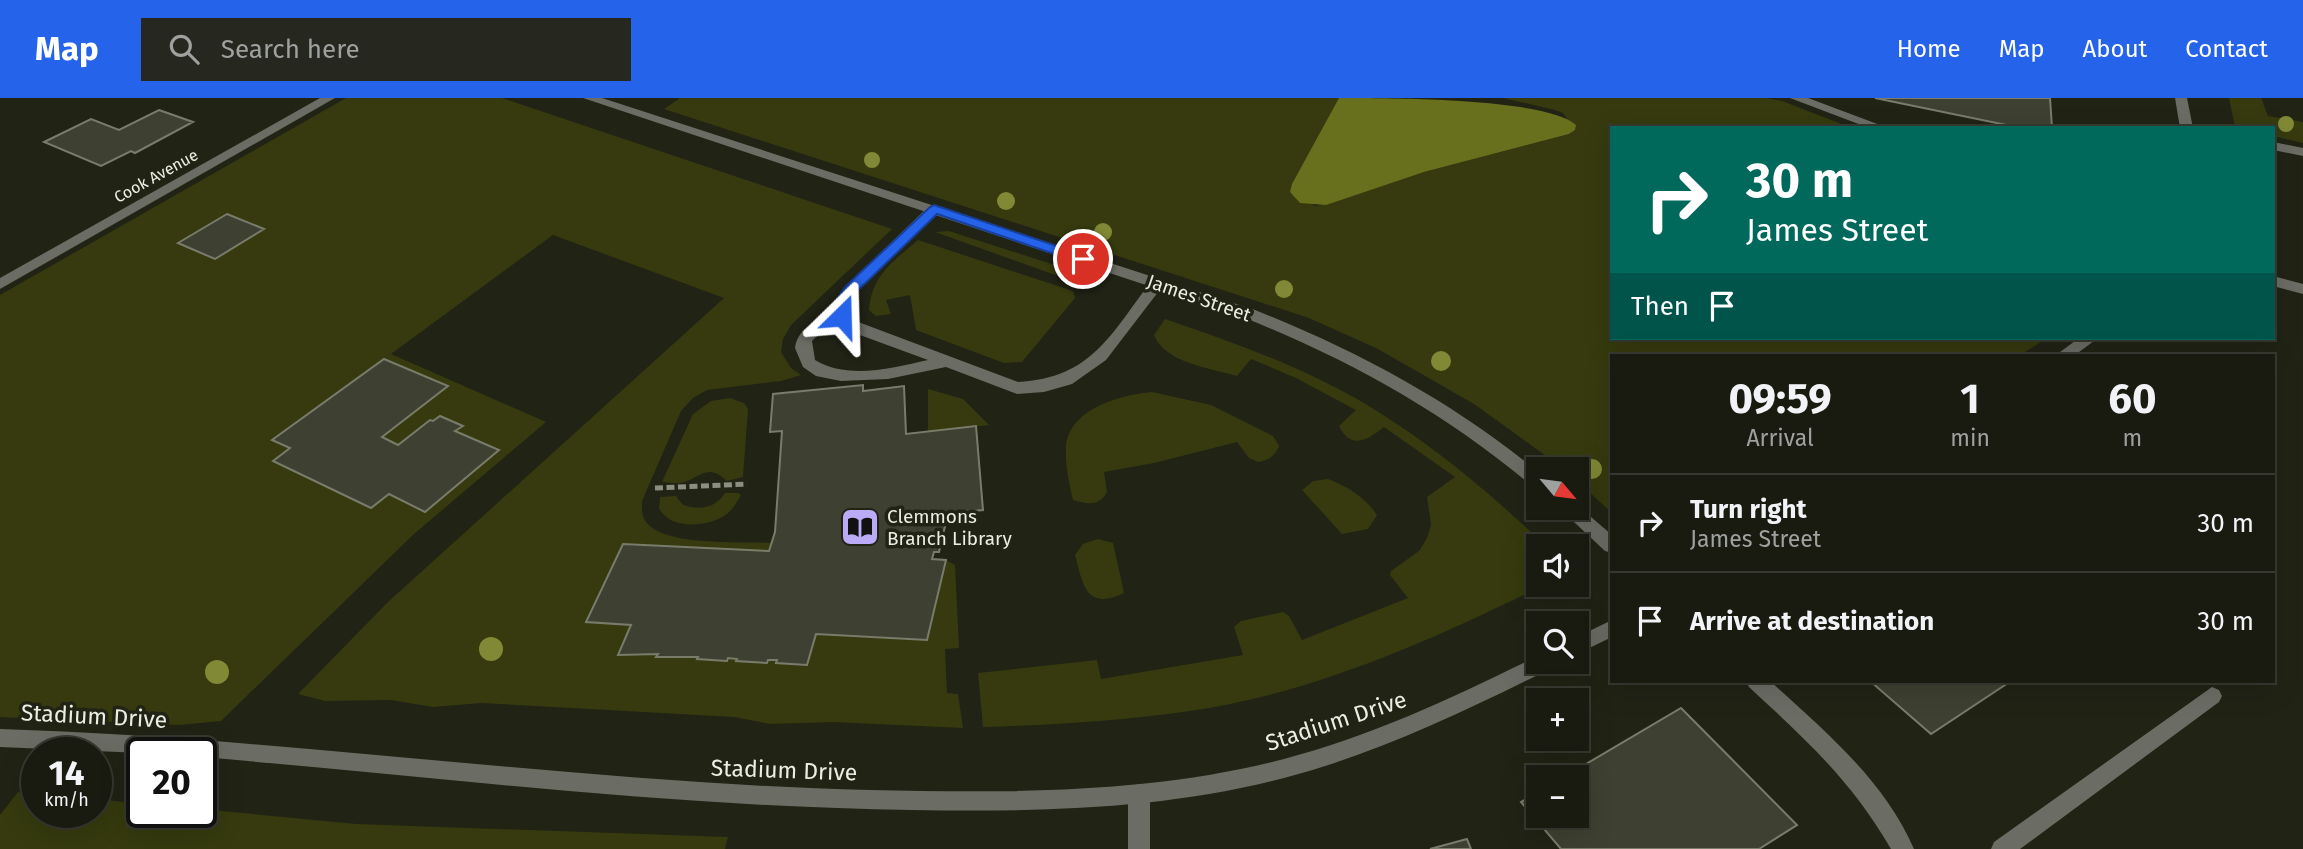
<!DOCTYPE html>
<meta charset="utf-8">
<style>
:root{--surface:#191a10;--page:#26271e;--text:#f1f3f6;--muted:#9fa19f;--line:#373830;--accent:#2563eb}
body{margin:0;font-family:"Fira Sans",sans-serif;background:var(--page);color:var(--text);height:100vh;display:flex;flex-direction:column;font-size:26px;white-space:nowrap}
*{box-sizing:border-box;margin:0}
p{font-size:23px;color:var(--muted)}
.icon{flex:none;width:38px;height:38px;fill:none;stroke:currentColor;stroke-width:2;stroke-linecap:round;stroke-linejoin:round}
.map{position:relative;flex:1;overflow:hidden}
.sheet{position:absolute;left:1610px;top:256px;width:665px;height:329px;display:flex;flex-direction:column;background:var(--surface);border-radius:0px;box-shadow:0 7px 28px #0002,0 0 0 2px var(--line)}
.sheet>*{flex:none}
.guide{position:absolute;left:1610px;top:28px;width:665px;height:214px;border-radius:0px;box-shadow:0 7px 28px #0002,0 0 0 2px var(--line);background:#00695c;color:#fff;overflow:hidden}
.needle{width:46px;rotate:119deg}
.tools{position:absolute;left:1526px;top:359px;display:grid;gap:14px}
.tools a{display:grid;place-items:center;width:63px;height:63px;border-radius:0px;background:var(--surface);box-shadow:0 7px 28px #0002,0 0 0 2px var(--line);font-size:35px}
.speed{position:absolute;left:21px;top:639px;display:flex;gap:14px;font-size:35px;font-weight:700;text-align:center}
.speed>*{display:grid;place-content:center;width:91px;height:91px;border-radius:50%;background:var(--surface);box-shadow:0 7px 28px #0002,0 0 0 2px var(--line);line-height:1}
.speed small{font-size:18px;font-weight:400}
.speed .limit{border:4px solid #111;border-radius:10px;background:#fff;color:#111}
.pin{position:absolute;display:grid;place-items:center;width:60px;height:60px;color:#fff;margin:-30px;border:4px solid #fff;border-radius:50%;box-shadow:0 2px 7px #0007}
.me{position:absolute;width:77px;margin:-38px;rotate:22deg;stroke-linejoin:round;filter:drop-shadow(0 0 5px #0008)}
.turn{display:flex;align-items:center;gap:24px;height:147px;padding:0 21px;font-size:32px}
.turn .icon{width:91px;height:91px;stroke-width:2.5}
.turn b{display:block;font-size:49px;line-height:60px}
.then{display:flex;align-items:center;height:66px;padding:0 21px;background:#0003;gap:14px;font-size:26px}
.eta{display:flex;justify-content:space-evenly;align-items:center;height:119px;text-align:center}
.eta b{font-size:42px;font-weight:700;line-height:49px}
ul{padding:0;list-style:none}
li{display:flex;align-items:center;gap:21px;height:98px;padding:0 21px;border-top:2px solid var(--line)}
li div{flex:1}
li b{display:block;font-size:26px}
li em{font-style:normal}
header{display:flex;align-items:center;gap:42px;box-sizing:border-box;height:98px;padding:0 35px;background:var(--accent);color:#fff}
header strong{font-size:33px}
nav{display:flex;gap:38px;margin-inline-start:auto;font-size:24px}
.search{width:490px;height:63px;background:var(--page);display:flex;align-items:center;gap:18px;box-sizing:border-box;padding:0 24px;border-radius:0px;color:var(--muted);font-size:26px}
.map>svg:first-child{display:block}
.green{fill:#363a0e;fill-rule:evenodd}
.water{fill:#686f1d}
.building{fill:#3e4131;stroke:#797c6a;stroke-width:2}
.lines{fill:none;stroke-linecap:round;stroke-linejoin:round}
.path{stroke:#8c8e82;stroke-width:5;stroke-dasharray:8 3.5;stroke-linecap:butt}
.service{fill:#6b6c64;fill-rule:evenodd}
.minor{fill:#6b6c64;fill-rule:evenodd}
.tertiary{fill:#6b6c64;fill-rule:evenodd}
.tree{fill:#818836}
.route{fill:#2563eb;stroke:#184099;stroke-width:2}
.labels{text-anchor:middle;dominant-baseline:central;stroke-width:7;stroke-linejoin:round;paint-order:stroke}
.far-street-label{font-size:16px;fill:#eceee4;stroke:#212315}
.street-label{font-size:19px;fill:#eceee4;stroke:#212315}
.poi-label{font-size:19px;fill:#eceee4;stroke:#212315;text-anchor:start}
.near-street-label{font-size:23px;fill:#eceee4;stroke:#212315}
</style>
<header>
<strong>Map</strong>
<div class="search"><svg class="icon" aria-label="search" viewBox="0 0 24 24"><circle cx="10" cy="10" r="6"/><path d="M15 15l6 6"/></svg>Search here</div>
<nav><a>Home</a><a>Map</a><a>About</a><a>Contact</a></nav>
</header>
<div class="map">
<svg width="2303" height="751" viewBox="0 0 2303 751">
<rect width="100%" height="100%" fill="#212315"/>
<!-- green -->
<path class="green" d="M346,0H502L892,131L791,227L783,241L781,254L791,270L801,277L781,283L707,292L693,300L681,313L642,403C642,410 641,417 646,424C665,449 742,443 772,445L769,453L623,446L586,524L631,527L619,557L658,556L657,559H698V561L727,563L728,560L737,561V563L767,565L768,562H777V565L807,567L816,536L927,542L946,462L955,467L959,550L945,551L947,595L958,596L963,630L832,624L770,626L734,619L481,605L433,609L391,602L325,603L298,596L388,504L724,200L553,137L391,256L546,324L414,436L221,623L180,627L0,619V197ZM227,116L263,132L215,161L178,145ZM384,261L447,289L382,339L398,347L430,322L433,323L440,318L462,327L455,333L498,352L425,414L389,396L371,410L273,363L290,350L273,341Z
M680,0H1339L1290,94L1316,108L1424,74L1569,36L1575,32L1563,15L1555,12L1503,0H1766L1782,3L1852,30H1612V240H2047L2020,257H1612V415L1577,383V371H1564L1474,306L1378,251L1309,220L664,11Z
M2229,0H2261L2268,18L2303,24V45L2273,38V30L2235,29Z
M949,133L1086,177L1100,187L1089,189L935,134Z
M918,142L1073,193L1075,200L1022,264L1004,265L916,232L910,197L886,202L891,216L876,218L869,212C872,176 893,164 918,142Z
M1165,221C1239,246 1314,273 1380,315C1441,353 1494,399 1546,448H1538V486L1544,487C1432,542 1315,595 1190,613C1121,623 1052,627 983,629L978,575L1097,562L1101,581L1243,557L1234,529L1241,523L1283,514L1289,518L1302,542L1408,500L1390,477L1391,473L1419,453L1427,440L1431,427L1427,399L1455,379L1384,329C1369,341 1351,353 1339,328L1356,312L1296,280L1251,261L1237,278C1210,270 1165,265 1154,237Z
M928,291L963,301L989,327L928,334Z
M1152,294L1211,307L1273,338L1279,348C1276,357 1268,363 1258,364L1249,360L1237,344L1154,365L1104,374L1107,394C1099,409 1087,406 1073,402C1069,385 1065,367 1066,348C1070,310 1121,297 1152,294Z
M730,300L744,305L748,311L743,379L727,383C706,363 699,382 680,385C675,386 668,384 662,384L693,316L711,303Z
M1328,381C1347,388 1366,400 1377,417L1368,431L1342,436L1302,392L1313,383Z
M725,395H738L741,397C737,404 733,411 727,416C710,429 670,433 659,410L660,399L676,398L683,407C699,412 715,411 725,395Z
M1098,441L1113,445L1124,495C1086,513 1083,487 1075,457L1083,446Z
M18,694L37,696V714H96V701L142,706V714H201V711L356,726L728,739L725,751H0V717Z"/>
<!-- water -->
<path class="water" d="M1339,0C1388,0 1547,0 1576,27L1575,32L1569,36L1424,74L1326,107L1300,105L1290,94L1292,86Z"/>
<!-- building -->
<path class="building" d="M1875,0H2050L2052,30H2021Z
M159,12L193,24L135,55L131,53L101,68L44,44L91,21L119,32Z
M227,116L264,131L215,161L178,145Z
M384,261L448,288L382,339L398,347L430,322L433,323L440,318L463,328L455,333L499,352L425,414L389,396L371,410L273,363L290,350L272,342Z
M863,287V293L904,288L906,336L976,328L983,412L943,416L941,424H946L939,454H934L932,461L946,462L927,542L816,536L807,567L776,565L777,562H768L767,565L736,563L737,561L728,560L727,563L697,561L698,559H656L658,556L618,557L631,527L586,524L623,446L769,453L775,434L782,333L770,334L773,296Z
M1870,583H2011L1931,636Z
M1681,610L1797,727L1759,751H1561L1521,704L1538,694V718H1577V679H1564Z
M1467,741L1471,751H1430Z"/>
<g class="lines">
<!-- path -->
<path class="path" d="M655,390L747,386"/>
<!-- service -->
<path class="service" d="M1790,0H1808L1888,30H1869Z
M2273,44L2303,50V58L2273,52Z
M934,107L939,108V114L855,195L848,206L849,216L861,225L1018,284C1092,280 1111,236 1152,182H1162L1165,185L1106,262L1072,286L1044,294L1017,296L946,269L888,281L841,283L816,278L803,269L795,250C798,229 817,222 834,216L832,206L845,189L929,108ZM840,225L849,233L928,262C893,270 847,282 815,262L812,243L822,233Z
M2212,589L2219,592L2222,598L2219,604L2020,751H1991L1994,744Z"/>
<!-- minor -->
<path class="minor" d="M320,0H335L0,191V180Z
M583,0H602L1255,212C1358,253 1453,304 1538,374V389L1532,388C1445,315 1350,262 1245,220Z
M2273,178L2303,186V196L2273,188Z
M1577,407L1612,437V455L1605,453L1559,410H1577Z
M1746,583H1770C1824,632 1884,682 1914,751H1891C1851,682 1806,642 1749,589Z
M1139,686L1147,689L1150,696V751H1128V696L1131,689Z"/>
<!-- tertiary -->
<path class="tertiary" d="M2175,0H2187L2193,30H2180Z
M2079,240H2098L2075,257H2056Z
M1612,522V539L1577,556V539Z
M1538,558V564H1555L1552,570C1465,613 1377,656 1284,680C1164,712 1035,714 912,712C674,709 438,679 201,659V654L142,655L0,649V631C291,640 579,685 870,692C1007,695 1150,696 1284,661C1373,638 1456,598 1538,558Z"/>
</g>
<!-- trees -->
<g class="tree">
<circle cx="2286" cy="26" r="8"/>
<circle cx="872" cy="62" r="8"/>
<circle cx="1006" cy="103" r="9"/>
<circle cx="1103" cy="134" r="9"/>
<circle cx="1284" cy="191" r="9"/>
<circle cx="1441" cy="263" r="10"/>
<circle cx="1592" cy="371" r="10"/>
<circle cx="491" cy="551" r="12"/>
<circle cx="217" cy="574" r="12"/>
</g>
<!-- route -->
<path class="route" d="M934,107L1087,158L1089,161L1087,164H1078L937,116L855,195L847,206V221H837L834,206L845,189L930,109Z"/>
<!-- icons -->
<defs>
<symbol id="library-square" viewBox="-11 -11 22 22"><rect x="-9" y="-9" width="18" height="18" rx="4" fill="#bbaaf6" stroke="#212315"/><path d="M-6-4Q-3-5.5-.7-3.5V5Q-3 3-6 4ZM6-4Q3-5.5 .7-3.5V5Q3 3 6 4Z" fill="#111"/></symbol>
</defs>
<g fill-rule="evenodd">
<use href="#library-square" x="838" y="407" width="44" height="44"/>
</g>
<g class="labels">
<!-- far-street labels -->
<g class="far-street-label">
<text transform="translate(156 78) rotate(-29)">Cook Avenue</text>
</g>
<!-- street labels -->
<g class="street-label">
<text transform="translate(1199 200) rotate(19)">James Street</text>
</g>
<!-- poi labels -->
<g class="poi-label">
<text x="887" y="418">Clemmons<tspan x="887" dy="22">Branch Library</tspan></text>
</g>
<!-- near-street labels -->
<g class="near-street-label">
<text transform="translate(94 618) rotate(3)">Stadium Drive</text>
<text transform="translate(1336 623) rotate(-18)">Stadium Drive</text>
<text transform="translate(784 672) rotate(2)">Stadium Drive</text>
</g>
</g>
</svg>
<div class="tools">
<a><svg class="needle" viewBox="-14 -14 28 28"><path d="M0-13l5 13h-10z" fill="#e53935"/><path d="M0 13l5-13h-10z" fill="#9fa19f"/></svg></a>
<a><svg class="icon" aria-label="sound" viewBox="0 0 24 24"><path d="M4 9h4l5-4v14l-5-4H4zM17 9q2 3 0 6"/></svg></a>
<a><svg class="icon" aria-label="search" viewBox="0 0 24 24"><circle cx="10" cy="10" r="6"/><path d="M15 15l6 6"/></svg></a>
<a>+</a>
<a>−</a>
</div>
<div class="speed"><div>14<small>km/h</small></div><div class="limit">20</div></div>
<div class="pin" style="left:1083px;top:161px;background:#d93025"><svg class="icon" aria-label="arrive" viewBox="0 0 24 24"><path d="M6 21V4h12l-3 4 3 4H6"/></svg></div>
<svg class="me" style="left:842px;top:218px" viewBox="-20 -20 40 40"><path d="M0-17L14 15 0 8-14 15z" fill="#2563eb" stroke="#fff" stroke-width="4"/></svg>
<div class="guide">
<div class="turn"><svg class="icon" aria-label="right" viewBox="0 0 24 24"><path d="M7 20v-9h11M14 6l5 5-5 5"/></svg><div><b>30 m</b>James Street</div></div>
<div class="then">Then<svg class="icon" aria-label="arrive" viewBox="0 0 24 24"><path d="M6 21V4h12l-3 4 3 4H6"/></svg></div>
</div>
<section class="sheet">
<div class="eta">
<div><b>09:59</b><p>Arrival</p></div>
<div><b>1</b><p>min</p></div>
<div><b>60</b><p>m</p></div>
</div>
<ul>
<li><svg class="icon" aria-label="right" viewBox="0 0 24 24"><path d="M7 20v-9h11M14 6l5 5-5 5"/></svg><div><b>Turn right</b><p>James Street</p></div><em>30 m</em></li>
<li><svg class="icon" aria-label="arrive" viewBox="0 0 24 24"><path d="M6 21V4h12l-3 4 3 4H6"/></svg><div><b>Arrive at destination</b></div><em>30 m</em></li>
</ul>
</section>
</div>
